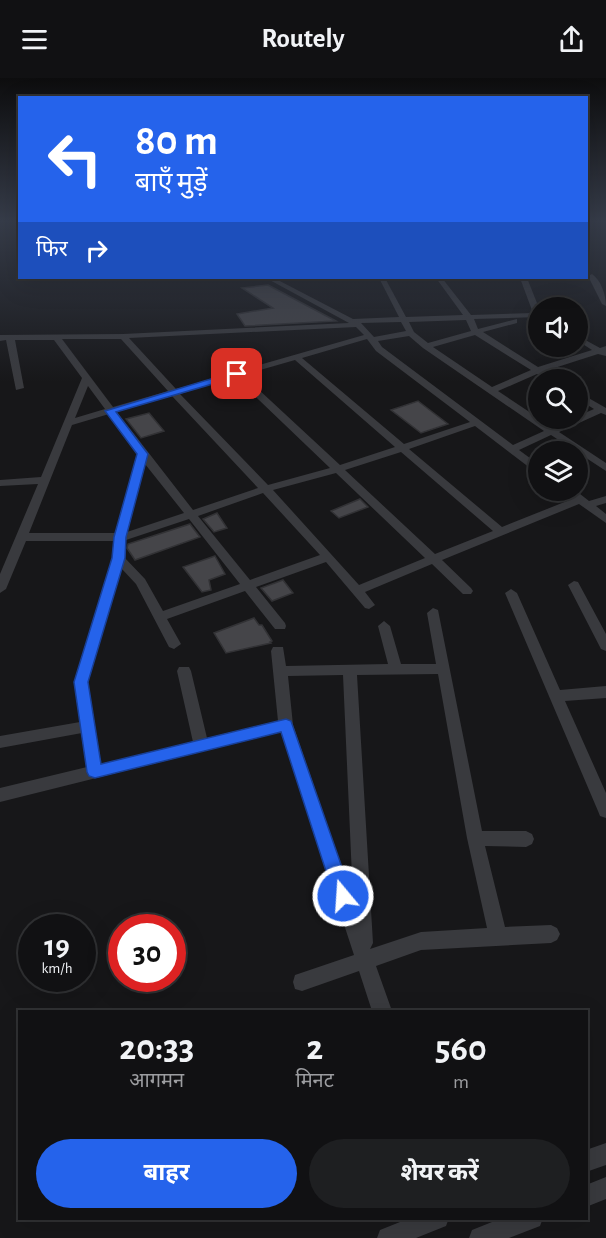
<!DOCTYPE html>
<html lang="hi">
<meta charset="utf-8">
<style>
:root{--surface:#111113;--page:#1e1f21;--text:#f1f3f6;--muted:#9c9da0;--line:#303133;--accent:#2563eb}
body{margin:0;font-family:"Alegreya Sans","Noto Sans Devanagari",sans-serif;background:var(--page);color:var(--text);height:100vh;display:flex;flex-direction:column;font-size:22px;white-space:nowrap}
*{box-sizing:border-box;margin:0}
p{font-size:20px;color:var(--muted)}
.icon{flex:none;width:33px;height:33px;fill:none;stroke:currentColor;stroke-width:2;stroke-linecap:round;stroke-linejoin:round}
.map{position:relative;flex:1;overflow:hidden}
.panel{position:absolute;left:18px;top:932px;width:570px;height:210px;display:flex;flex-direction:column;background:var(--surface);border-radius:0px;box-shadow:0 6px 24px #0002,0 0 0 2px var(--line)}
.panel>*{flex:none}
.top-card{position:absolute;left:18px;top:18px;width:570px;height:183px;border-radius:0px;box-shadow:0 6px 24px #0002,0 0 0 2px var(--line);background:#2563eb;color:#fff;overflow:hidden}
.tools{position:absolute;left:528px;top:219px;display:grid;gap:12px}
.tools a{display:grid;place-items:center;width:60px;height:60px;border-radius:50%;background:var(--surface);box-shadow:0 6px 24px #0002,0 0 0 2px var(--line);font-size:30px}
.speed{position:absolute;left:18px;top:836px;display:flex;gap:12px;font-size:30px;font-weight:700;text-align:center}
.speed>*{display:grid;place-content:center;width:78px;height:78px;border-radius:50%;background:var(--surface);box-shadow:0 6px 24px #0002,0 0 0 2px var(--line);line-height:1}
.speed small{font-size:15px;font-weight:400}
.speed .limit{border:9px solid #d22;background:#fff;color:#111}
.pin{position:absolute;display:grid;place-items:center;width:51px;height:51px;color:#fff;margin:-26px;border-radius:12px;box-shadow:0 3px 9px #0006}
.me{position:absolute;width:66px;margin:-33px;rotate:342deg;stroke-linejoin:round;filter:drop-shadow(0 0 4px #0008)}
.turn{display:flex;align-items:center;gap:21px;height:126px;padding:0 18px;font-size:27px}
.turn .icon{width:78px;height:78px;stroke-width:2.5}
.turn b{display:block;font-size:42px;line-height:51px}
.then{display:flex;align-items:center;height:57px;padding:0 18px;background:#0003;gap:12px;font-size:22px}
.eta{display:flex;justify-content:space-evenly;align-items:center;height:102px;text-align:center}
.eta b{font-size:36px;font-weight:700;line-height:42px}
.primary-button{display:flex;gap:12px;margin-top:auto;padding:12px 18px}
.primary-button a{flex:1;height:69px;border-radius:36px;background:var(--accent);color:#fff;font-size:24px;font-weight:700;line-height:69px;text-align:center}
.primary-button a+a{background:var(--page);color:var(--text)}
header{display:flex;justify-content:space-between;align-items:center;height:78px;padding:0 18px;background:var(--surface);font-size:27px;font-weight:700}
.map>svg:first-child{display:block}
.building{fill:#454549;stroke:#323235;stroke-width:1.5}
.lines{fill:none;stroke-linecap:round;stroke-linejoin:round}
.minor{fill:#393a3e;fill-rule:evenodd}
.route{fill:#2563eb;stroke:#184099;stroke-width:1.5}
</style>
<header><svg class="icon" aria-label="menu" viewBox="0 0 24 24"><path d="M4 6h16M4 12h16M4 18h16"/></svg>Routely<svg class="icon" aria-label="share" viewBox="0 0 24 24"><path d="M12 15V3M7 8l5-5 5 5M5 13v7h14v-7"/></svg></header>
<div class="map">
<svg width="606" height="1160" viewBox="0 0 606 1160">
<rect width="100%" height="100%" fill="#171719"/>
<!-- building -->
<path class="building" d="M268,207L300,224L336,243L245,248L237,236L273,230L242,210Z
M418,323L448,346L421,355L391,332Z
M149,335L164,353L141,360L126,341Z
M360,421L368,429L339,440L331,433Z
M217,435L227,450L214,454L203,441Z
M190,446L200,459L135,482L127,470L128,466Z
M215,478L225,496L209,502L211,512L202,514L183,489Z
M283,502L293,515L272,523L261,510Z
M254,540L259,547H262L272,563L270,564L271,565L226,575L214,555Z"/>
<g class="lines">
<!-- minor -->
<path class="minor" d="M592,196C601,202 606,217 606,228L602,226L588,198Z
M266,200H274L353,241L399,239L379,200H385L406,239L463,237L436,200H442L471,237L533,235L520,200H527L539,230L538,239L474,241L478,251L517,241V245L483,254L538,289L592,272L578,263V258L600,270L606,268V278L598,276L545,293L557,302H546L537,296L498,313L552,349L572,340H578V338L594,331L578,321V314L606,330V337L601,335L559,354L606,385V393L551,357L519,372L538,386V394L534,393L475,348L409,371L502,449L572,421L562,412H575L589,423L606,418V425L596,428L606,436V445L579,426L442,482L471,510L473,513L471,516H463L432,486L365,514L375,527L369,531L365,530L326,484L256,509L285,545L286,548L285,551H275L245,513L167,541L181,566L174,571L169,569L136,506L121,490L88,604L101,686L193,664L177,593L179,589H189L191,593L207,660L278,643L271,573L273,569H283L286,588L388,586L378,548L384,543L390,548L401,586H436L427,535L433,530L438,532L482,753H526L532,756L534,761L532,766L526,769L485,768L505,849L551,847L557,850L560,856L557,862L551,865L421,872L376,888L392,933H372L359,893L302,913L295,911L293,904L295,897L354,877L281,654L0,724V710L87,689L82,655L0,670V658L80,644L74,604L112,480L114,463H26L6,511L0,515V496L38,406L0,408V402L41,399L82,300L54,262H15L24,310L16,312L6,262L0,263V257L123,256L349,245ZM466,242L471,253L428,265L414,254L409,244ZM401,244L406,253L374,259L361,245ZM356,249L364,257L176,311L129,260ZM475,257L531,292L492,309L433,269ZM409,258L423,270L544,353L513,367L382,269L378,263ZM62,261H121L168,313L113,329ZM367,261L376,273L470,344L404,366L302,280ZM295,282L395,369L340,387L243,297ZM235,299L330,390L268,407L180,316ZM88,308L105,331L75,340ZM172,318L258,410L193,432L117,334ZM109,336L138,376L115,455H29L72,347ZM401,374L493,453L435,476L345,392ZM145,386L184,435L127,454ZM336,395L425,480L359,507L273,412ZM263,415L320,477L250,502L198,438ZM189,441L240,506L163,533L145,501L124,479L126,462ZM438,596L467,760L487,850L421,854L370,871L373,865L357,597ZM343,597L353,821L293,647L288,598Z
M574,503L578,504L606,556V573L601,571L568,507Z
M511,511L517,515L560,612L606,608V620L565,623L606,715V740L600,738L598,733L505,515Z
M606,1065V1087L586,1094V1072Z
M606,1099V1121L586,1129V1107Z
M410,1140H449L446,1148L416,1160H377L380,1152Z
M502,1140H543L540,1148L509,1160H469L472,1152Z"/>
</g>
<!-- sky -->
<linearGradient id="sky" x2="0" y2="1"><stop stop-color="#0d0d0e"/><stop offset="0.47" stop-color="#363c49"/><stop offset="1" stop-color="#363c49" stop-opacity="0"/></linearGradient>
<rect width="606" height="304" fill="url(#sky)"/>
<!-- route -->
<path class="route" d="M237,293L241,296L240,298L116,334L148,376L126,459L125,480L88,604L101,686L286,641L291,643L352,818L349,824L343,827L337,824L334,818L281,654L95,700L89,698L87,694L74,604L112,480L114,459L137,376L105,333Z"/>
</svg>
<div class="tools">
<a><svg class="icon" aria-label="sound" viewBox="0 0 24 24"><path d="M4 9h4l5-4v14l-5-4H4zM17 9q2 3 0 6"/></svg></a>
<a><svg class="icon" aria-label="search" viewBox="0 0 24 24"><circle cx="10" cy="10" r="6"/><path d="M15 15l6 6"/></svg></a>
<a><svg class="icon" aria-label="layers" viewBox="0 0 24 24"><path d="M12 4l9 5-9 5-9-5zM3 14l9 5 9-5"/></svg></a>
</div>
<div class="speed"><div>19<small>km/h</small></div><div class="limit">30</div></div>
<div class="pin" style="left:237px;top:296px;background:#d93025"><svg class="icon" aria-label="arrive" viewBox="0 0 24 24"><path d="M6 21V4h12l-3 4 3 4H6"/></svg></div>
<svg class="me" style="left:343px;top:818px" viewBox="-20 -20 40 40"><circle r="17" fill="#2563eb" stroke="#fff" stroke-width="3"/><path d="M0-11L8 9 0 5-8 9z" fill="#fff"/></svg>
<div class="top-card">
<div class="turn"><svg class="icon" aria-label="left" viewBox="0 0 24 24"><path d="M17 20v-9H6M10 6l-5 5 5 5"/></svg><div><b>80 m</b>बाएँ मुड़ें</div></div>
<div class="then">फिर<svg class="icon" aria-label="right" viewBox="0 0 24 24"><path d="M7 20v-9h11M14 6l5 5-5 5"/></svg></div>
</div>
<section class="panel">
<div class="eta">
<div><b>20:33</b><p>आगमन</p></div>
<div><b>2</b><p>मिनट</p></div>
<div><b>560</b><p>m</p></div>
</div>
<div class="primary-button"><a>बाहर</a><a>शेयर करें</a></div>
</section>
</div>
